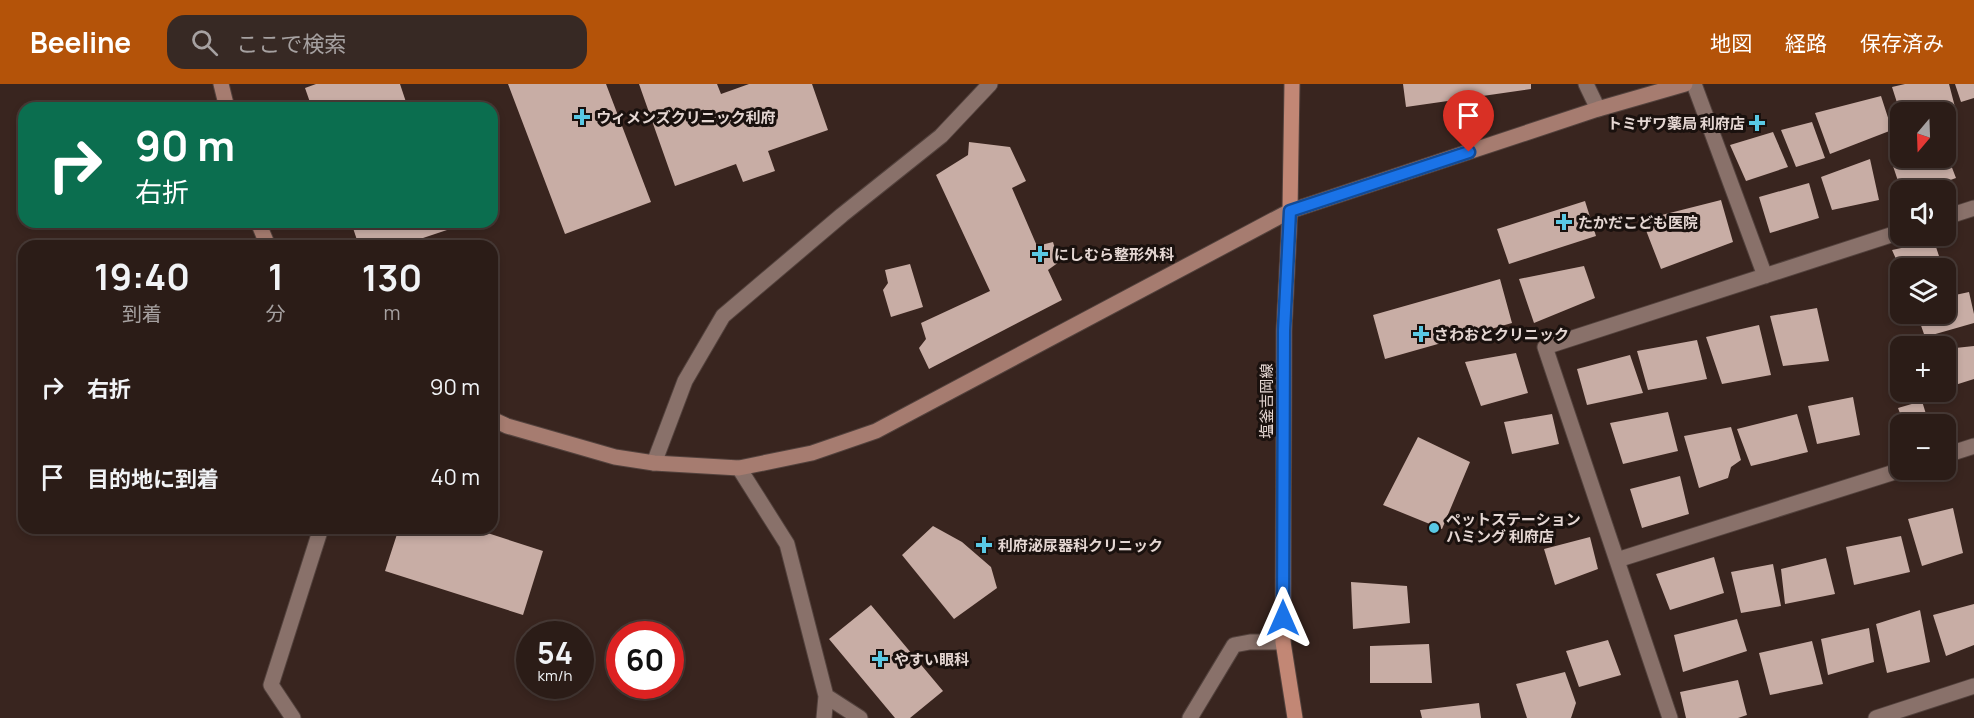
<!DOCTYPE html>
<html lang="ja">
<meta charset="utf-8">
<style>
:root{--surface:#2b1c17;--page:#372924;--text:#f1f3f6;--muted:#a6a1a1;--line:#473a36;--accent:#b45309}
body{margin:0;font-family:Manrope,"Noto Sans JP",sans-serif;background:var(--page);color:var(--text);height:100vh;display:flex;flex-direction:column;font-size:22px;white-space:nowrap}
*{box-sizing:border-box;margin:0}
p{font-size:20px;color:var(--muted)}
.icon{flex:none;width:33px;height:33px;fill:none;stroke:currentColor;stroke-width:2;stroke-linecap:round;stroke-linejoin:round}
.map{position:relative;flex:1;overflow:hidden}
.details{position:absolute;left:18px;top:156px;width:480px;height:294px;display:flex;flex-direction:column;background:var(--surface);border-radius:18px;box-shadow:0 3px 9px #0003,0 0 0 2px var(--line)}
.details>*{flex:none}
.guide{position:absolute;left:18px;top:18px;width:480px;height:126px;border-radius:18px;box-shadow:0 3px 9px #0003,0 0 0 2px var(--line);background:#0b6e4f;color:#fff;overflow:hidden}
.needle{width:39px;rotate:199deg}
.tools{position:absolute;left:1890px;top:18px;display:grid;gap:12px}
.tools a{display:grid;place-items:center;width:66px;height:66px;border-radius:12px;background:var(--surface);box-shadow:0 3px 9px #0003,0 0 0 2px var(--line);font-size:30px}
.speed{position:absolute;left:516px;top:537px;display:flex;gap:12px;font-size:30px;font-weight:700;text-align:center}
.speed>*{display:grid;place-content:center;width:78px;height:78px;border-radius:50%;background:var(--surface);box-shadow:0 3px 9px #0003,0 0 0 2px var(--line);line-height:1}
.speed small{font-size:15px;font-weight:400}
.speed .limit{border:9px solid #d22;background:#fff;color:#111}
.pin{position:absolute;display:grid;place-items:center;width:51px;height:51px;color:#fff;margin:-62px -26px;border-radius:50% 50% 50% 0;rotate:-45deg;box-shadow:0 0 6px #0007}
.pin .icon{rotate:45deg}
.me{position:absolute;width:66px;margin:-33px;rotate:0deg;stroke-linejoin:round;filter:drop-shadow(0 0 4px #0008)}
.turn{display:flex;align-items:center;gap:21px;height:126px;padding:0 18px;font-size:27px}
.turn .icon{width:78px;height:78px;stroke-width:2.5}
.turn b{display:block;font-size:42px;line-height:51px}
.eta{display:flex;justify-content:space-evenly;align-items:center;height:102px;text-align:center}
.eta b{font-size:36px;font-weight:700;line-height:42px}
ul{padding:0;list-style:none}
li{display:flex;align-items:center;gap:18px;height:90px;padding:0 18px}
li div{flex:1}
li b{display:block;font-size:22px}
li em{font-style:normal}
header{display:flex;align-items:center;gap:36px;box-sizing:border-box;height:84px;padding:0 30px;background:var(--accent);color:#fff}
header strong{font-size:28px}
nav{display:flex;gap:33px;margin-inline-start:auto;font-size:21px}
.search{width:420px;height:54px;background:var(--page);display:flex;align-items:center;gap:15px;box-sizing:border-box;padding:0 21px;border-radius:18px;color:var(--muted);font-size:22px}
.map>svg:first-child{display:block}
.building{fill:#c8ada5}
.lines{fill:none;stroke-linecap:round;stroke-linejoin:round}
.street-casing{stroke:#53423d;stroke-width:17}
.secondary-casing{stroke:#53423d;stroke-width:17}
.primary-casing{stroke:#53423d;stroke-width:17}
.street{stroke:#89716a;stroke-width:15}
.secondary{stroke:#a67c70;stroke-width:15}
.primary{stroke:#c28775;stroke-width:15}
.route-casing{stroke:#114b97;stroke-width:15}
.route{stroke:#1a73e8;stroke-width:10}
.poi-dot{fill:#59c8e4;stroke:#1a110e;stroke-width:2}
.labels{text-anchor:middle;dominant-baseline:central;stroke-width:6;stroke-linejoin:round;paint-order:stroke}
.poi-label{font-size:15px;font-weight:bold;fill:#e5d7d3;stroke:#1a110e;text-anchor:start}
.street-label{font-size:15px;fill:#e5d7d3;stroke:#1a110e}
</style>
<header>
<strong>Beeline</strong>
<div class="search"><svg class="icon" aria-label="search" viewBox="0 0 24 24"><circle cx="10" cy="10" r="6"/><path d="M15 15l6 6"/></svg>ここで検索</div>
<nav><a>地図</a><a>経路</a><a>保存済み</a></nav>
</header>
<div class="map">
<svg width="1974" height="634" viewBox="0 0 1974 634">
<rect width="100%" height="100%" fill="#39251f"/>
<!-- building -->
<path class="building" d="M316,0H400L408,24H312L305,4Z
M508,0H606L651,118L565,150Z
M639,0H717L721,10L749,0H812L828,46L768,67L775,87L743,98L736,80L675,102Z
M1403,0H1531V5L1406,23Z
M1905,0H1949L1955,23L1934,28H1900L1892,3Z
M1955,0H1974V14L1961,18Z
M1881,12L1892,46L1830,70L1815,29Z
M1812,38L1825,74L1796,83L1781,46Z
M1773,48L1788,83L1746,97L1730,61Z
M969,58L1010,63L1026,97L1012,104L1037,162L1053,158L1059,178L1048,186L1062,216L929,285L919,264L926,255L921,239L990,207L936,91L968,71Z
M1946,68L1956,94L1922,106H1901L1891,76L1900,74H1946Z
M1870,75L1879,116L1832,126L1821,93Z
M1809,99L1819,134L1770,149L1759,113Z
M1721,116L1733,158L1661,185L1642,136Z
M1585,117L1596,152L1509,180L1497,145Z
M351,138H448L450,145L399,162H359Z
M1934,157L1943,184H1900L1892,166Z
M910,180L923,223L891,233L883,206L888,199L885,186Z
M1584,182L1595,214L1534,239L1519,195Z
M1500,195L1512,239L1385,275L1373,231Z
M1969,208L1974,230V239L1925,253L1917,230H1946V213Z
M1817,224L1829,277L1783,282L1770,232Z
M1759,241L1771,291L1722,300L1706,253Z
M1697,256L1707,295L1648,306L1637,267Z
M1974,262V295L1955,301L1946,271V265Z
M1516,269L1528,309L1481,322L1465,278Z
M1630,271L1643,309L1587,321L1577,285Z
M1853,313L1860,351L1817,360L1808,322Z
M1922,317L1929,340H1904L1898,324Z
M1668,328L1678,367L1623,380L1610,339Z
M1552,330L1559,360L1512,370L1504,338Z
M1797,330L1808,368L1751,382L1737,345Z
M1731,343L1741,376L1731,383L1728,394L1699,404L1684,352Z
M1418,353L1470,378L1442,445L1383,421Z
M1680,392L1689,430L1642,444L1630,405Z
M1953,424L1963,469L1922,482L1908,435Z
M933,442L962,458L991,483L997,504L954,535L902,471Z
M399,444H472L543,467L523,531L385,487Z
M1901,452L1910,488L1854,501L1846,463Z
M1590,453L1598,485L1555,501L1544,465Z
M1714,473L1724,509L1670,526L1656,490Z
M1826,474L1835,510L1785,520L1781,485Z
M1773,480L1781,522L1741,529L1731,488Z
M1351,498L1407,502L1410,539L1353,545Z
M1974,520V561L1946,572L1933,531Z
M871,521L943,607L910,634H895L829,555Z
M1920,526L1930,578L1887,589L1876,540Z
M1737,535L1747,567L1683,588L1674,551Z
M1869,544L1874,578L1828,591L1821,555Z
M1608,556L1621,591L1579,603L1566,567Z
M1812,557L1823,600L1770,611L1759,569Z
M1429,560L1432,599H1370V562Z
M1565,588L1576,619L1571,634H1527L1516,600Z
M1738,596L1747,631L1738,634H1686L1680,608Z
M1479,619L1481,634H1422L1420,626Z"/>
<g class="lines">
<defs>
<path id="street" d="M1586,0L1598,25
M1694,0L1765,192
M1946,133L1974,124
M1946,371L1974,362
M654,379L685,297L723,232L842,131L941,52L990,0
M739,384L787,460L826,612L824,634
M1617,476L1901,386
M826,612L860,634
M293,634L271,601L321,444
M1190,634L1234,561L1250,558H1283
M1670,634L1545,263L1900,148
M1876,634L1974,602"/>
<path id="secondary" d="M221,0L227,24
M258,138L268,162
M492,335L507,342L615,373L654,379L739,384L812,369L876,347L1290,127L1598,25L1685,0"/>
<path id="primary" d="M1292,0L1290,127L1284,247L1283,558L1295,634"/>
</defs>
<!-- street casing -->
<use href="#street" class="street-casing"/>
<!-- secondary casing -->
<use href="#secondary" class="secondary-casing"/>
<!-- primary casing -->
<use href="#primary" class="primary-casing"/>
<!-- street -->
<use href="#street" class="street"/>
<!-- secondary -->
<use href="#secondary" class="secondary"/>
<!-- primary -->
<use href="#primary" class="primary"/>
</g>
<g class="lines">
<defs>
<path id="route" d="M1283,534L1284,247L1290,127L1469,68"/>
</defs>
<!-- route casing -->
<use href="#route" class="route-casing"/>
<!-- route -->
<use href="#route" class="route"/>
</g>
<!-- markers -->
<g class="poi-dot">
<path d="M579 24h6v6h6v6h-6v6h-6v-6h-6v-6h6z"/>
<path d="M1754 30h6v6h6v6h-6v6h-6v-6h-6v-6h6z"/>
<path d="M1561 129h6v6h6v6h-6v6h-6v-6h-6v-6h6z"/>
<path d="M1037 161h6v6h6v6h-6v6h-6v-6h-6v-6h6z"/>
<path d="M1418 241h6v6h6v6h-6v6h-6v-6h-6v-6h6z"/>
<circle cx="1434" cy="444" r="6"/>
<path d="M981 452h6v6h6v6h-6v6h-6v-6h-6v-6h6z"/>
<path d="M877 566h6v6h6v6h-6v6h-6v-6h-6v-6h6z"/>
</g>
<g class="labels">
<!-- poi labels -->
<g class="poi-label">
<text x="596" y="33">ウィメンズクリニック利府</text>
<text x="1745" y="39" text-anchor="end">トミザワ薬局 利府店</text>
<text x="1578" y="138">たかだこども医院</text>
<text x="1054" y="170">にしむら整形外科</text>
<text x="1434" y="250">さわおとクリニック</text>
<text x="1446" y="435">ペットステーション<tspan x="1446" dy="17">ハミング 利府店</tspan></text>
<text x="998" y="461">利府泌尿器科クリニック</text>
<text x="894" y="575">やすい眼科</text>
</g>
<!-- street labels -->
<g class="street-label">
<text transform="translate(1266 317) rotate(-90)">塩釜吉岡線</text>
</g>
</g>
</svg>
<div class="tools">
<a><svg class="needle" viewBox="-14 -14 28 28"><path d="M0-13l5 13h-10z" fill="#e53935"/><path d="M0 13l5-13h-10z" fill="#a6a1a1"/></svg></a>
<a><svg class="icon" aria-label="sound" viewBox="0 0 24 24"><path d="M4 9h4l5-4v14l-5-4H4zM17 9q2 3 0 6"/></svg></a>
<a><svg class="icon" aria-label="layers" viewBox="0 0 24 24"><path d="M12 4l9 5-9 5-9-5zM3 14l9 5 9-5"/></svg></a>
<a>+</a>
<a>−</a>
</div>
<div class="speed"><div>54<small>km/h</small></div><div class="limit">60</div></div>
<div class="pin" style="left:1469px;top:68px;background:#d93025"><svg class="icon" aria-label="arrive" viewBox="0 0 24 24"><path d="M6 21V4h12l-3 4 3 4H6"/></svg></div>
<svg class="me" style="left:1283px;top:534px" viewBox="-20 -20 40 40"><path d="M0-17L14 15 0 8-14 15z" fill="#1a73e8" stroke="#fff" stroke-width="4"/></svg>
<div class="guide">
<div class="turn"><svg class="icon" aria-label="right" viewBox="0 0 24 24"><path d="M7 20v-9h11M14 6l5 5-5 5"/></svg><div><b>90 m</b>右折</div></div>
</div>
<section class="details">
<div class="eta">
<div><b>19:40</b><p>到着</p></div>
<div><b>1</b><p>分</p></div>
<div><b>130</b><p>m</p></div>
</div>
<ul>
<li><svg class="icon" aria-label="right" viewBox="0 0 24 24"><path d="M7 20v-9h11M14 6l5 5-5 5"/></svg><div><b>右折</b></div><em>90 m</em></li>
<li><svg class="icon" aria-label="arrive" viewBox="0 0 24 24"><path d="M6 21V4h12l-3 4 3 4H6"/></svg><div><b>目的地に到着</b></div><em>40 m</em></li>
</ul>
</section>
</div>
